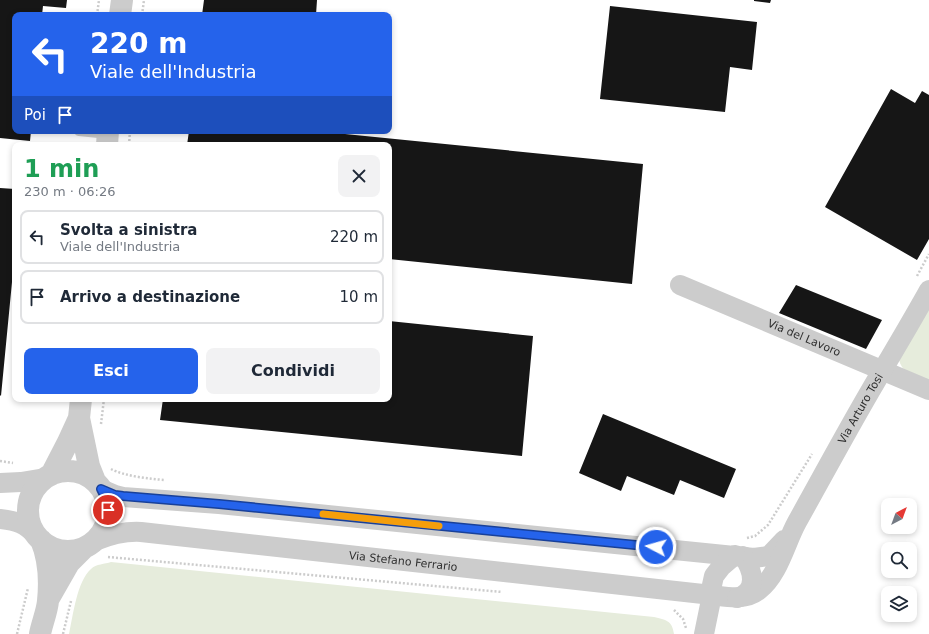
<!DOCTYPE html>
<html lang="it">
<meta charset="utf-8">
<style>
:root{--surface:#fff;--page:#f2f2f3;--text:#1f2937;--muted:#747a83;--line:#e0e1e3;--accent:#2563eb}
body{margin:0;font-family:"DejaVu Sans",sans-serif;background:var(--page);color:var(--text);height:100vh;display:flex;flex-direction:column;font-size:15px;white-space:nowrap}
*{box-sizing:border-box;margin:0}
p{font-size:13px;color:var(--muted)}
.icon{flex:none;width:22px;height:22px;fill:none;stroke:currentColor;stroke-width:2;stroke-linecap:round;stroke-linejoin:round}
.map{position:relative;flex:1;overflow:hidden}
.sheet{position:absolute;left:12px;top:142px;width:380px;height:260px;display:flex;flex-direction:column;background:var(--surface);border-radius:8px;box-shadow:0 2px 6px #0003}
.sheet>*{flex:none}
.banner{position:absolute;left:12px;top:12px;width:380px;height:122px;border-radius:8px;box-shadow:0 2px 6px #0003;background:#2563eb;color:#fff;overflow:hidden}
.needle{width:26px;rotate:41deg}
.tools{position:absolute;left:881px;top:498px;display:grid;gap:8px}
.tools a{display:grid;place-items:center;width:36px;height:36px;border-radius:8px;background:var(--surface);box-shadow:0 2px 6px #0003;font-size:20px}
.pin{position:absolute;display:grid;place-items:center;width:34px;height:34px;color:#fff;margin:-17px;border:2px solid #fff;border-radius:50%;box-shadow:0 1px 4px #0007}
.me{position:absolute;width:44px;margin:-22px;rotate:276deg;stroke-linejoin:round;filter:drop-shadow(0 0 3px #0008)}
.turn{display:flex;align-items:center;gap:14px;height:84px;padding:0 12px;font-size:18px}
.turn .icon{width:52px;height:52px;stroke-width:2.5}
.turn b{display:block;font-size:28px;line-height:34px}
.then{display:flex;align-items:center;height:38px;padding:0 12px;background:#0003;gap:8px;font-size:15px}
.round{display:grid;place-items:center;flex:none;width:42px;height:42px;border-radius:8px;background:var(--page)}
.headline{display:flex;align-items:center;justify-content:space-between;height:68px;padding:0 12px}
h1{font-size:24px;font-weight:800;line-height:30px;color:#1e9e55}
.primary-button{display:flex;gap:8px;margin-top:auto;padding:8px 12px}
.primary-button a{flex:1;height:46px;border-radius:8px;background:var(--accent);color:#fff;font-size:16px;font-weight:800;line-height:46px;text-align:center}
.primary-button a+a{background:var(--page);color:var(--text)}
ul{padding:0;list-style:none}
li{display:flex;align-items:center;gap:12px;height:54px;margin:0 8px 6px;padding:0 4px;border:2px solid var(--line);border-radius:8px}
li div{flex:1}
li b{display:block;font-size:15px}
li em{font-style:normal}
.map>svg:first-child{display:block}
.green{fill:#e6ecdc}
.building{fill:#161616}
.lines{fill:none;stroke-linecap:round;stroke-linejoin:round}
.path{stroke:#ccc;stroke-width:2.5;stroke-dasharray:2 2;stroke-linecap:butt}
.service{stroke:#ccc;stroke-width:10}
.minor{stroke:#ccc;stroke-width:20}
.tertiary{stroke:#ccc;stroke-width:22}
.route-casing{stroke:#184099;stroke-width:10}
.route{stroke:#2563eb;stroke-width:7}
.slow{stroke:#f59e0b;stroke-width:7}
.labels{text-anchor:middle;dominant-baseline:central;stroke-width:4;stroke-linejoin:round;paint-order:stroke}
.street-label{font-size:11px;fill:#2f2f2f;stroke:#fff}
</style>
<div class="map">
<svg width="929" height="634" viewBox="0 0 929 634">
<rect width="100%" height="100%" fill="#fff"/>
<!-- green -->
<path class="green" d="M929,304V382C917,377 900,373 899,358Z
M111,562L654,617C666,620 672,620 674,634H69C73,616 77,581 91,569C96,564 105,564 111,562Z"/>
<!-- building -->
<path class="building" d="M0,0H67L66,8L43,6L42,15H15V131H31L30,141L0,138Z
M204,0H317L316,15H202Z
M754,0H771L770,3L754,1Z
M610,6L757,22L752,70L730,67L725,112L600,99Z
M891,89L915,103L922,91L929,95V239L917,260L825,207Z
M189,131H315L643,164L632,284L389,259V145H187Z
M0,188L15,189V251L1,396L0,395Z
M796,285L882,320L866,349L779,313Z
M389,321L533,336L522,456L160,420L163,399H389Z
M603,414L736,469L724,498L680,480L674,495L627,476L621,491L579,473Z"/>
<g class="lines">
<!-- path -->
<path class="path" d="M97,15L99,0
M142,15L144,0
M129,145L130,131
M917,276L929,254
M101,424L104,399
M0,461L13,463
M111,469C124,476 150,479 165,480
M747,538L755,536L768,525L812,454
M108,557L502,592
M674,610L683,619L686,628
M17,634L28,588
M63,634L71,601"/>
<!-- service -->
<path class="service" d="M79,131L108,134"/>
<!-- minor -->
<g class="minor">
<path id="s1" d="M680,285L929,390"/>
<path d="M0,483L21,482L45,478"/>
<path d="M101,489L115,495L123,497L219,504L754,558L769,556L784,540"/>
<path d="M0,519C17,521 24,523 37,536"/>
<path id="s2" d="M95,541C110,535 124,531 141,532L712,595C728,597 745,601 759,590C779,574 785,544 797,522C825,472 852,421 882,371C898,344 914,317 929,290"/>
<path d="M737,598C759,591 753,570 743,556"/>
<path d="M704,634L712,595V585L714,576L721,567L735,555"/>
</g>
<!-- tertiary -->
<path class="tertiary" d="M120,15L122,0
M107,145L108,131
M79,418L89,466L95,481
M28 511a40 40 0 1 1 80 0a40 40 0 1 1-80 0Z
M51,475L68,442L79,418L81,399
M49,598L69,563L84,548
M40,634C42,623 47,612 48,601C50,581 49,559 41,540"/>
</g>
<g class="lines">
<defs>
<path id="route" d="M108,510L106,499L101,489L115,495L123,496L219,504L656,547"/>
</defs>
<!-- route casing -->
<use href="#route" class="route-casing"/>
<!-- route -->
<use href="#route" class="route"/>
<!-- slow -->
<path class="slow" d="M323,514L439,526"/>
</g>
<g class="labels">
<!-- street labels -->
<g class="street-label">
<text stroke="none"><textPath href="#s1" startOffset="135">Via del Lavoro</textPath></text>
<text stroke="none"><textPath href="#s2" startOffset="879">Via Arturo Tosi</textPath></text>
<text stroke="none"><textPath href="#s2" startOffset="311">Via Stefano Ferrario</textPath></text>
</g>
</g>
</svg>
<div class="tools">
<a><svg class="needle" viewBox="-14 -14 28 28"><path d="M0-13l5 13h-10z" fill="#e53935"/><path d="M0 13l5-13h-10z" fill="#747a83"/></svg></a>
<a><svg class="icon" aria-label="search" viewBox="0 0 24 24"><circle cx="10" cy="10" r="6"/><path d="M15 15l6 6"/></svg></a>
<a><svg class="icon" aria-label="layers" viewBox="0 0 24 24"><path d="M12 4l9 5-9 5-9-5zM3 14l9 5 9-5"/></svg></a>
</div>
<div class="pin" style="left:108px;top:510px;background:#d93025"><svg class="icon" aria-label="arrive" viewBox="0 0 24 24"><path d="M6 21V4h12l-3 4 3 4H6"/></svg></div>
<svg class="me" style="left:656px;top:547px" viewBox="-20 -20 40 40"><circle r="17" fill="#2563eb" stroke="#fff" stroke-width="3"/><path d="M0-11L8 9 0 5-8 9z" fill="#fff"/></svg>
<div class="banner">
<div class="turn"><svg class="icon" aria-label="left" viewBox="0 0 24 24"><path d="M17 20v-9H6M10 6l-5 5 5 5"/></svg><div><b>220 m</b>Viale dell'Industria</div></div>
<div class="then">Poi<svg class="icon" aria-label="arrive" viewBox="0 0 24 24"><path d="M6 21V4h12l-3 4 3 4H6"/></svg></div>
</div>
<section class="sheet">
<div class="headline"><div><h1>1 min</h1><p>230 m · 06:26</p></div><a class="round"><svg class="icon" aria-label="close" viewBox="0 0 24 24"><path d="M6 6l12 12M18 6L6 18"/></svg></a></div>
<ul>
<li><svg class="icon" aria-label="left" viewBox="0 0 24 24"><path d="M17 20v-9H6M10 6l-5 5 5 5"/></svg><div><b>Svolta a sinistra</b><p>Viale dell'Industria</p></div><em>220 m</em></li>
<li><svg class="icon" aria-label="arrive" viewBox="0 0 24 24"><path d="M6 21V4h12l-3 4 3 4H6"/></svg><div><b>Arrivo a destinazione</b></div><em>10 m</em></li>
</ul>
<div class="primary-button"><a>Esci</a><a>Condividi</a></div>
</section>
</div>
